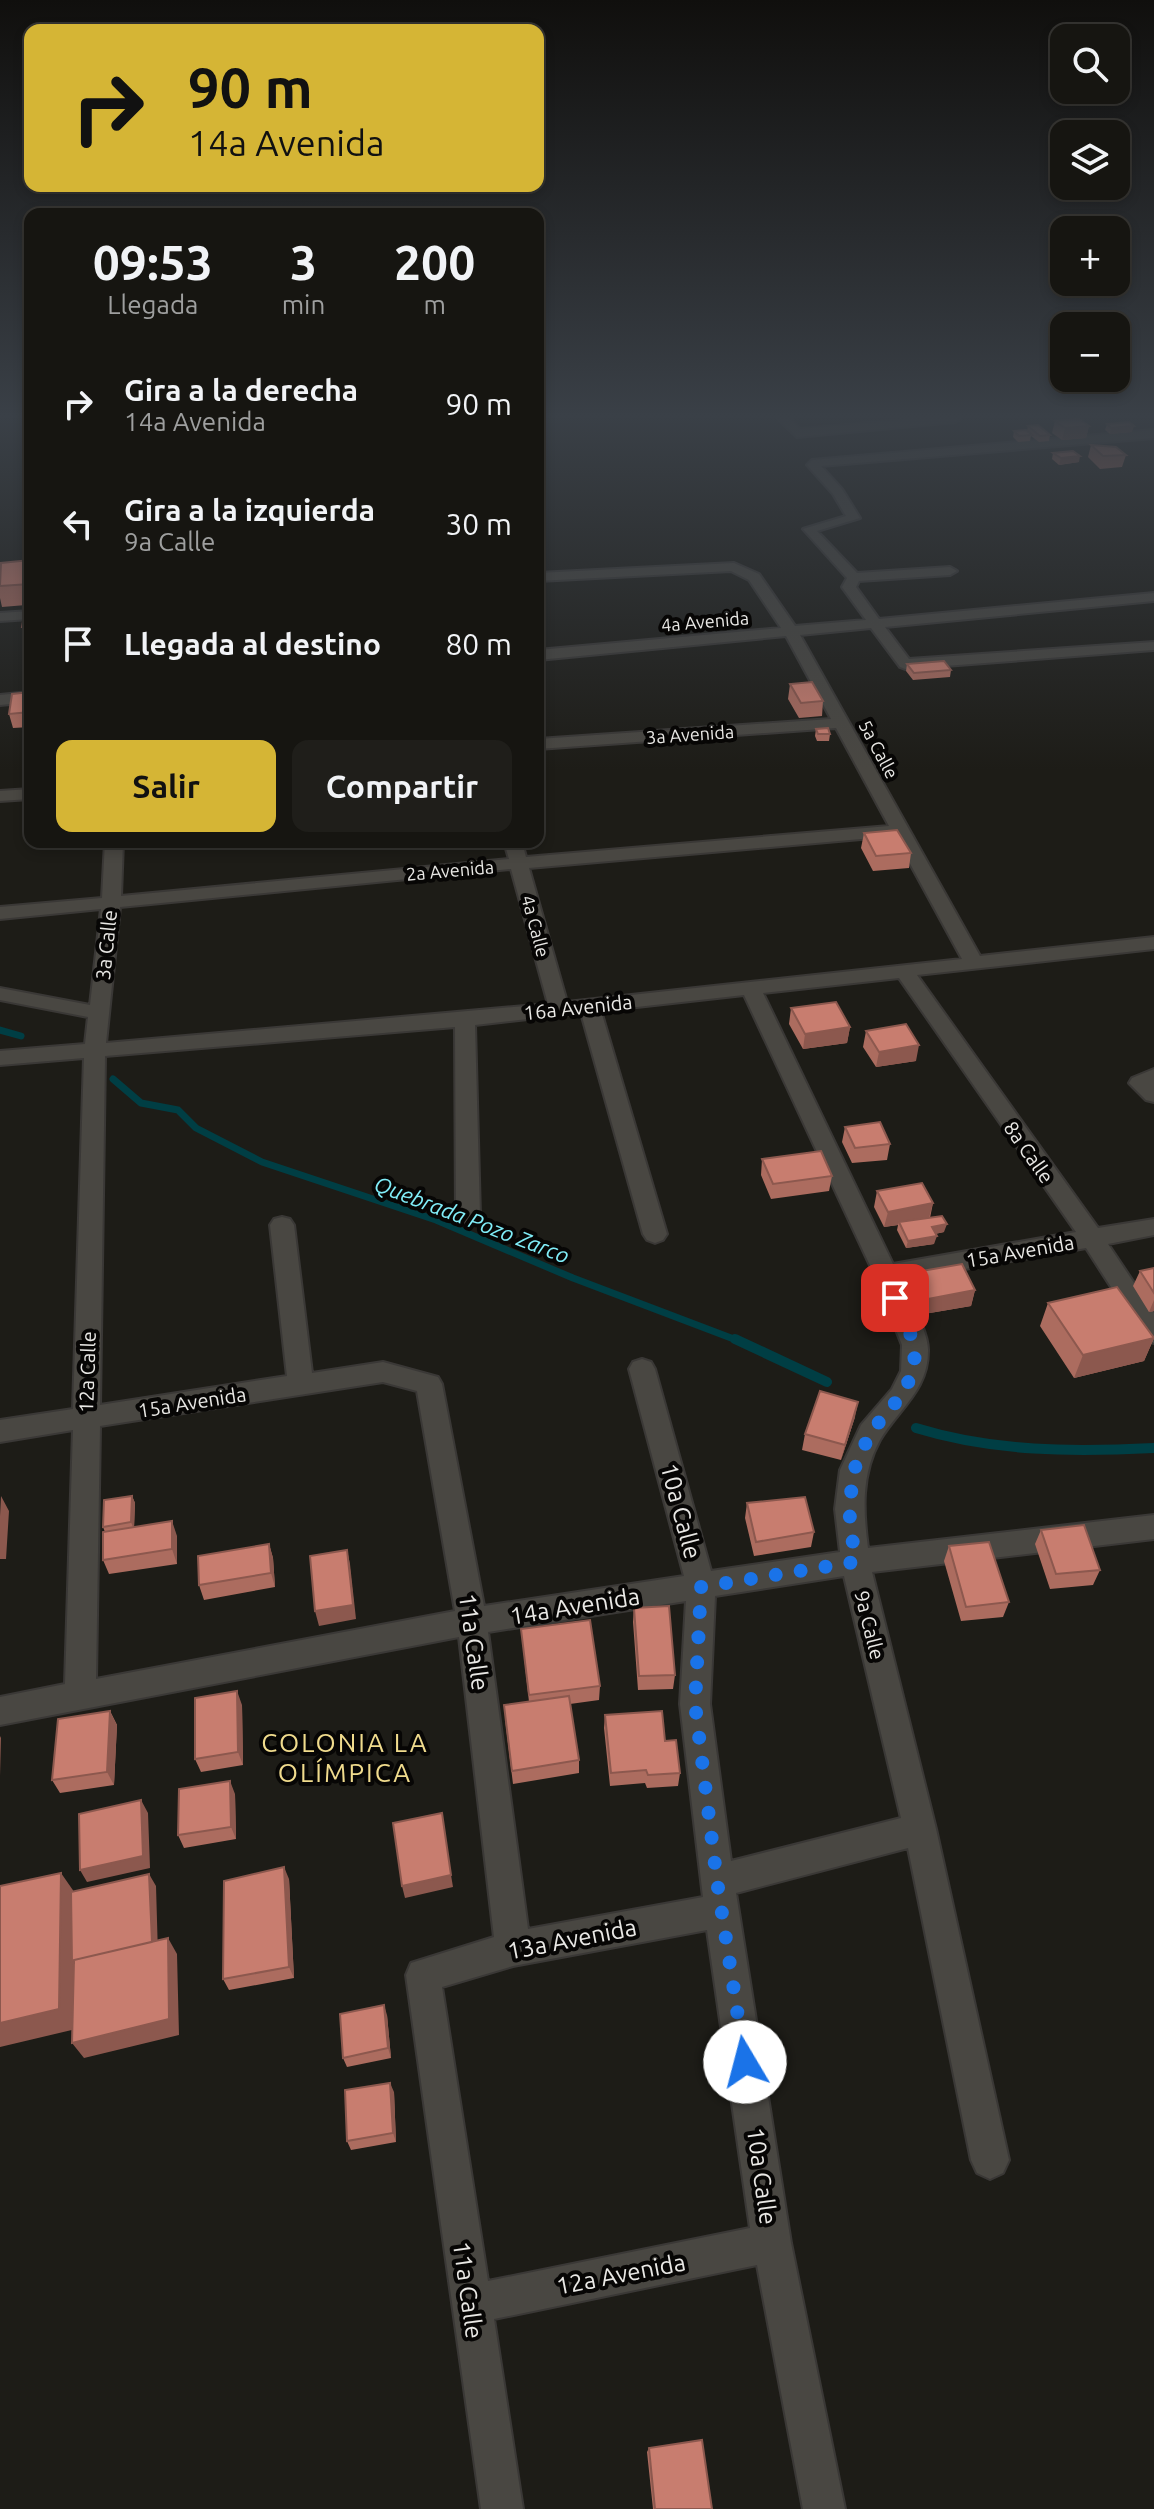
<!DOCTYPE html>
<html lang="es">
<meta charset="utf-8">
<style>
:root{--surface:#161511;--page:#1f1e1a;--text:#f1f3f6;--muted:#9e9f9f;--line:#353431;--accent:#d5b535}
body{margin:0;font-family:Ubuntu,sans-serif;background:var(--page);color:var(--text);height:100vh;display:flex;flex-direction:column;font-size:30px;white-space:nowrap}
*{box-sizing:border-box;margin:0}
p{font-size:26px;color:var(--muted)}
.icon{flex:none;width:44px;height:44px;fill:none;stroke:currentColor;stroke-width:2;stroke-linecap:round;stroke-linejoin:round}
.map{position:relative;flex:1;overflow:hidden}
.side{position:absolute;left:24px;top:208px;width:520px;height:640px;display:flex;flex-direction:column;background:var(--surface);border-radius:16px;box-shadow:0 4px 12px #0003,0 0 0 2px var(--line)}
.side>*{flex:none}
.top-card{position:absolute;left:24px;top:24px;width:520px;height:168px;border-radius:16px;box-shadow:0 4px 12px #0003,0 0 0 2px var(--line);background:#d5b535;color:#111;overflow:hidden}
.buttons{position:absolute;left:1050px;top:24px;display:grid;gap:16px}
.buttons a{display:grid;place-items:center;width:80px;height:80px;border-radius:16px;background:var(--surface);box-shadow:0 4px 12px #0003,0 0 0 2px var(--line);font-size:40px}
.pin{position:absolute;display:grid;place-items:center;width:68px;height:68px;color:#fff;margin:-34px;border-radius:16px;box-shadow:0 4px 12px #0006}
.me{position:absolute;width:88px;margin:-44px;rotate:352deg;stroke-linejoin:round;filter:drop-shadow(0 0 6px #0008)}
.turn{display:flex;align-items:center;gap:28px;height:168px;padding:0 32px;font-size:36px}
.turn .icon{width:104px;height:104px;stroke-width:2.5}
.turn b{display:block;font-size:56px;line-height:68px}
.eta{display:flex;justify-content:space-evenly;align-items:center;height:136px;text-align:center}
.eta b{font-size:48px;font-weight:700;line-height:56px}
.primary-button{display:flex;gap:16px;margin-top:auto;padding:16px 32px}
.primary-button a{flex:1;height:92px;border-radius:16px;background:var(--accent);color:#111;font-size:32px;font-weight:700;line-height:92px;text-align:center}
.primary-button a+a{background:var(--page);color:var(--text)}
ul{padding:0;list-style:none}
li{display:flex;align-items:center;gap:24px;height:120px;padding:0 32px}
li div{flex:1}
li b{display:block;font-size:30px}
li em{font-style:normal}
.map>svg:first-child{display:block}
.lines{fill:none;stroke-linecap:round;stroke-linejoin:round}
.stream-far1{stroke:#003e44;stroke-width:7}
.stream{stroke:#003e44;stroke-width:10}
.minor-casing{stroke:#3a3836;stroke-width:4}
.minor{fill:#494742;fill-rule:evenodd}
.wall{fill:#ac6c5f}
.shaded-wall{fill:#8c584e}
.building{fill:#c87d6f;stroke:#8c584e;stroke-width:2}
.route{stroke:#1a73e8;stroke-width:14;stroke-dasharray:0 25.2}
.labels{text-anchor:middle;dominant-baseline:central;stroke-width:8;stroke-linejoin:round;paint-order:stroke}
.far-street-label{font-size:18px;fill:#e9e8e5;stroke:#070605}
.street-label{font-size:20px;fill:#e9e8e5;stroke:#070605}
.water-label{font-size:22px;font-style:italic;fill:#81eef9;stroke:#070605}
.near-street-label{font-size:24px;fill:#e9e8e5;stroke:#070605}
.near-neighbourhood-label{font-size:26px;letter-spacing:2px;fill:#f0db8d;stroke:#070605}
</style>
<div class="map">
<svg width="1154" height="2509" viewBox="0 0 1154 2509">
<rect width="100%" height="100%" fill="#1d1c17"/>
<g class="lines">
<!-- stream-far1 -->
<path class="stream-far1" d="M0,1030L21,1036
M113,1079L141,1103L178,1110L196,1128L262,1162L436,1220L573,1278L739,1341"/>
<!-- stream -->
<path class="stream" d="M735,1339L827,1382
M916,1428C994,1452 1073,1452 1154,1448"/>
<defs>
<path id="minor" d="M778,419H790L800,429L916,419H961L955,422L797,437Z
M1154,430V438L821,466L842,489L860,518L817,531L857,573L950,567L957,571L950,575L859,581L856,587L879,619L1154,593V601L885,627L909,659L1154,642V650L905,669L900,667L871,628L800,635L980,956L1154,937V949L917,975L1098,1228L1154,1219V1235L1108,1244L1154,1313V1343L1145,1340L1086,1248L901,1280C909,1300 927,1328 928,1349C929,1390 899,1408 880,1440C861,1474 863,1511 868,1548L1154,1515V1539L872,1572L936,1829L1009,2160L1003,2173L990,2179L977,2173L971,2160L908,1848L736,1893L791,2243L845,2509H803L757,2265L494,2319L523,2509H481L406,1975L411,1963L494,1937L459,1637L0,1725V1697L65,1684L73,1430L0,1442V1420L73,1409L84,1058L0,1065V1051L85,1044L88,1017L0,1000V988L90,1005L101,909L0,919V907L102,898L105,842H123L121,896L509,859L504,842H522L526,857L889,826L836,728L538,749V739L831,719L786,636L538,660V650L781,628L749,580L731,571L538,581V573L734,563L759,574L795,626L866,620L842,587L847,578L803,529L846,516L833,494L807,465L812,460ZM895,836L962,959L567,1002L529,868ZM511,869L548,1004L106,1043L120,907ZM899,978L1076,1232L893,1264L763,993ZM744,995L874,1274L902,1345L901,1371L892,1389L861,1425L840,1470L835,1509L840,1552L711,1571L655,1369L651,1362L642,1359L633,1362L629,1369L684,1576L484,1606L442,1384L438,1377L383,1362L312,1373L294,1225L290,1219L282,1217L274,1219L270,1225L287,1376L100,1405L105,1056L455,1027L456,1216L460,1222L468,1224L476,1222L480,1216L475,1025L581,1013L643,1234L647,1240L655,1243L663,1240L667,1234L601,1011ZM383,1382L417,1391L455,1611L96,1679L100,1426ZM844,1576L901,1818L731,1861L710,1704L715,1596ZM686,1601L680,1704L703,1897L528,1929L488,1632ZM707,1930L750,2228L488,2281L442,1987L513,1966Z
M30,611V619L0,621V613Z
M30,692V702L0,705V695Z
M30,789V799L0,801V791Z
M1154,1069V1102L1146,1100L1129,1083L1132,1078Z"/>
</defs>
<!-- minor casing -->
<use href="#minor" class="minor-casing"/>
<!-- minor -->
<use href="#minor" class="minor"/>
</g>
<!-- wall -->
<path class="wall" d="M1055,421L1089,426L1086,438L1062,440L1052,433Z
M1107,424L1132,432L1110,434L1105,430Z
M1028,426L1050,435L1049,441L1039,442L1031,436L1030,441L1018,442L1013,437L1014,431H1027Z
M1091,445L1126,455L1122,467L1100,469L1088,457Z
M1053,453L1079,462L1059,465L1052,459Z
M30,560V641H25L22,627L26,605L2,607L0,598V568Z
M907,664L951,670L950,677L913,680L906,671Z
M790,684L823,701L822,716L799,718L788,699Z
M30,692V727L13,728L9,714Z
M816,729L830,734L829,741H817L815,736Z
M864,833L911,853L909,868L873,871L861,848Z
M791,1008L850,1027L847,1043L803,1049L789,1024Z
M866,1031L916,1061L876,1067L863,1047Z
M845,1127L890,1144L887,1160L852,1163L842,1142Z
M762,1159L832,1176L829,1191L771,1199L761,1175Z
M877,1191L933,1203L930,1218L944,1232L935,1234L934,1244L906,1248L897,1230L898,1225L884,1227L874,1207Z
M1154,1268V1311L1149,1312L1133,1286L1140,1271Z
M916,1272L975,1290L971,1306L924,1314L912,1288Z
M1048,1303L1154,1338L1144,1361L1074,1378L1040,1326Z
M855,1417L841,1460L802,1450L805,1434Z
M132,1496L135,1503L134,1527L177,1536V1564L109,1574L103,1560L105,1532L103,1527Z
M747,1503L814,1532L811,1547L754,1556L745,1518Z
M1041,1530L1100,1570L1093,1585L1050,1589L1035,1544Z
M269,1544L273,1558L275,1587L204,1600L199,1585Z
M949,1546L1009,1602L1003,1617L961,1621L944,1561Z
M634,1608L675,1675L673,1689L638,1690L633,1622Z
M521,1629L600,1686L599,1700L570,1704L579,1760V1773L513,1784L505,1719L529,1702Z
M242,1705L243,1765L201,1772L195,1759Z
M110,1711L117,1725L114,1785L60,1793L52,1780Z
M605,1715L665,1741L680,1773L678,1786L647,1788L645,1783L610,1786L604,1728Z
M235,1794L236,1839L184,1848L178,1835Z
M289,1879L294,1978L229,1990L223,1979Z
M387,2015L391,2058L347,2067L343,2058Z
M394,2092L396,2142L351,2150L347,2141Z
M649,2448L712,2509H653L647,2452Z"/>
<!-- shaded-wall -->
<path class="shaded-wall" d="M1089,426L1086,438L1062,440L1065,428Z
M1134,426L1132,432L1110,434L1111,428Z
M1080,456L1079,462L1059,465L1061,458Z
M850,1027L847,1043L803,1049L805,1034Z
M919,1045L916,1061L876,1067L879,1052Z
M933,1203L929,1218L899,1222L898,1225L884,1227L888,1212Z
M947,1224L944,1232L930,1235L932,1227Z
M937,1236L934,1244L906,1248L908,1241Z
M975,1290L971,1306L924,1314L928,1299Z
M1154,1300V1311L1149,1312Z
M1154,1338L1144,1361L1074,1378L1083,1355Z
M858,1402L855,1417L841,1460L845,1445Z
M1,1496L9,1511L6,1559H0V1516Z
M132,1496L135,1503L134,1530L131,1522Z
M172,1521L177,1536V1564L172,1549Z
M269,1544L273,1558L275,1587L271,1573Z
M347,1550L350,1564L356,1619L319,1626L315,1611Z
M237,1691L242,1705L243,1765L238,1752Z
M110,1711L117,1725L114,1785L107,1772Z
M0,1736L1,1738L0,1776Z
M230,1781L235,1794L236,1839L231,1827Z
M141,1800L148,1813L150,1868L87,1882L80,1870Z
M284,1867L289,1879L294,1978L289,1967Z
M61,1873L77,1896L149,1874L156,1886L158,1955L76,2029L0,2047V2023Z
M451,1875L453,1887L405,1898L402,1886Z
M168,1938L177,1954L179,2035L84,2058L72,2043Z
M384,2005L387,2015L391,2058L388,2048Z
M390,2083L394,2092L396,2142L393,2133Z"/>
<!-- building -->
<path class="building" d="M1079,419L1089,426L1065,428L1055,421Z
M1129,422L1134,426L1111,428L1107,424Z
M1038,425L1050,435L1040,436L1028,426Z
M1026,430L1032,435L1019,436L1014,431Z
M1091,445L1116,447L1126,455L1103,456Z
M1073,451L1080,456L1061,458L1053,453Z
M30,560V584L0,586L1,563Z
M30,604V627H22L26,605Z
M944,661L951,670L914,673L907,664Z
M812,682L823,701L801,703L790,684Z
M30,692V712L9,714L12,694Z
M828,728L830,734H818L816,729Z
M897,830L911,853L876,856L864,833Z
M836,1002L850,1027L805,1034L791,1008Z
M906,1024L919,1045L879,1052L866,1031Z
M880,1122L890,1144L855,1148L845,1127Z
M821,1151L832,1176L773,1184L762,1159Z
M922,1183L933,1203L888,1212L877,1191Z
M942,1216L947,1224L932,1227L937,1236L908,1241L899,1222Z
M962,1264L975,1290L928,1299L916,1272Z
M1154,1268V1293L1140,1271Z
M1117,1287L1154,1338L1083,1355L1048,1303Z
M820,1391L858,1402L845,1445L805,1434Z
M132,1496L131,1522L103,1527L104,1500Z
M805,1497L814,1532L756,1542L747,1503Z
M172,1521V1549L103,1560V1532Z
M1084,1525L1100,1570L1056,1574L1041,1530Z
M989,1542L1009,1602L966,1607L949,1546Z
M269,1544L271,1573L199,1585L198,1556Z
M347,1550L353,1605L315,1611L310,1556Z
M669,1606L675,1675L639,1676L634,1608Z
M590,1620L600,1686L529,1695L521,1629Z
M237,1691L238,1752L195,1759V1698Z
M569,1696L579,1760L512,1771L504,1705Z
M110,1711L107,1772L52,1780L58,1719Z
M662,1711L665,1741L676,1740L680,1773L648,1775L646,1770L611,1773L605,1715Z
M230,1781L231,1827L178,1835L179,1789Z
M141,1800L143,1856L80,1870L79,1814Z
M442,1813L451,1875L402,1886L393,1823Z
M284,1867L289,1967L223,1979L224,1881Z
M61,1873L59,2009L0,2023V1886Z
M149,1874L152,1942L74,1960V1963H72L71,1892Z
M168,1938L169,2019L72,2043L74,1960Z
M384,2005L388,2048L343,2058L340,2014Z
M390,2083L393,2133L347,2141L345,2090Z
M702,2440L712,2509H655L649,2448Z"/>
<!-- sky -->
<linearGradient id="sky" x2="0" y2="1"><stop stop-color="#100f0d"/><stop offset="0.54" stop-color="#3a4047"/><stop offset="1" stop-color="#3a4047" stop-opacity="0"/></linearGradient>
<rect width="1154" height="770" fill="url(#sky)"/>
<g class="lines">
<!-- route -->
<path class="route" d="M745,2062L717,1881L695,1704L701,1587L855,1562L849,1509L854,1470L870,1433L901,1396L914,1371L915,1345L895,1298"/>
</g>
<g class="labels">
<!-- far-street labels -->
<g class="far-street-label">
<text transform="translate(705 621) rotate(-5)">4a Avenida</text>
<text transform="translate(690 734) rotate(-4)">3a Avenida</text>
<text transform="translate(879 749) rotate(62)">5a Calle</text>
<text transform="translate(450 870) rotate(-5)">2a Avenida</text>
<text transform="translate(536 926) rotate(75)">4a Calle</text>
</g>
<!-- street labels -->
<g class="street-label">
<text transform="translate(106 945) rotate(-84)">3a Calle</text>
<text transform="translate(578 1007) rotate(-6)">16a Avenida</text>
<text transform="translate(1029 1152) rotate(55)">8a Calle</text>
<text transform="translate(1020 1251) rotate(-10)">15a Avenida</text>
<text transform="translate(87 1372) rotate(-88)">12a Calle</text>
<text transform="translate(192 1402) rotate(-9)">15a Avenida</text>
<text transform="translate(870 1625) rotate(76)">9a Calle</text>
</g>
<!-- water labels -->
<g class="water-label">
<text transform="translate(472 1219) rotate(21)">Quebrada Pozo Zarco</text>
</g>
<!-- near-street labels -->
<g class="near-street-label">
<text transform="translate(681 1511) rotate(75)">10a Calle</text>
<text transform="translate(575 1606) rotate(-9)">14a Avenida</text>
<text transform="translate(474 1642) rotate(82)">11a Calle</text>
<text transform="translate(572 1939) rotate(-11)">13a Avenida</text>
<text transform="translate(762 2176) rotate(82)">10a Calle</text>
<text transform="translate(621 2274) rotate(-11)">12a Avenida</text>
<text transform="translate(468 2290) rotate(82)">11a Calle</text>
</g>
<!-- near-neighbourhood labels -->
<g class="near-neighbourhood-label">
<text x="345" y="1742">COLONIA LA<tspan x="345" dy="30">OLÍMPICA</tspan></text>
</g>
</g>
</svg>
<div class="buttons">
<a><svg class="icon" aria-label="search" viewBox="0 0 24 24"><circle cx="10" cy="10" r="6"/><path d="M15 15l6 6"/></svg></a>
<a><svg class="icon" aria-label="layers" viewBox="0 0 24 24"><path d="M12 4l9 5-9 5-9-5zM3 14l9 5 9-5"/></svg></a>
<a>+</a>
<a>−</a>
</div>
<div class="pin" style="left:895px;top:1298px;background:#d93025"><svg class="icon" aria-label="arrive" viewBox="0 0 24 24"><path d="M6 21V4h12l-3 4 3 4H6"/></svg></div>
<svg class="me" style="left:745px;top:2062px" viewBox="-20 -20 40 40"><circle r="19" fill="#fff"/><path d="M0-13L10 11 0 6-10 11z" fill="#1a73e8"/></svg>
<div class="top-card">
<div class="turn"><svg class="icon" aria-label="right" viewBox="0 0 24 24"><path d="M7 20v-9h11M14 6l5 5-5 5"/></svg><div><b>90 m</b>14a Avenida</div></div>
</div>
<section class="side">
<div class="eta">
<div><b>09:53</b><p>Llegada</p></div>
<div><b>3</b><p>min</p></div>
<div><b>200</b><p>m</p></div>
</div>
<ul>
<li><svg class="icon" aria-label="right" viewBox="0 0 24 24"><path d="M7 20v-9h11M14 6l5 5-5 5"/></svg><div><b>Gira a la derecha</b><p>14a Avenida</p></div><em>90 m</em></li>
<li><svg class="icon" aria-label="left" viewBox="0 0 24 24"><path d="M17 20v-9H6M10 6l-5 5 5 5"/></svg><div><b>Gira a la izquierda</b><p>9a Calle</p></div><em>30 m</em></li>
<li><svg class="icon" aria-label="arrive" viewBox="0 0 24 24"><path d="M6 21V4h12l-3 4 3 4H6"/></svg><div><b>Llegada al destino</b></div><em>80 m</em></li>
</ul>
<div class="primary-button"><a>Salir</a><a>Compartir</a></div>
</section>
</div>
